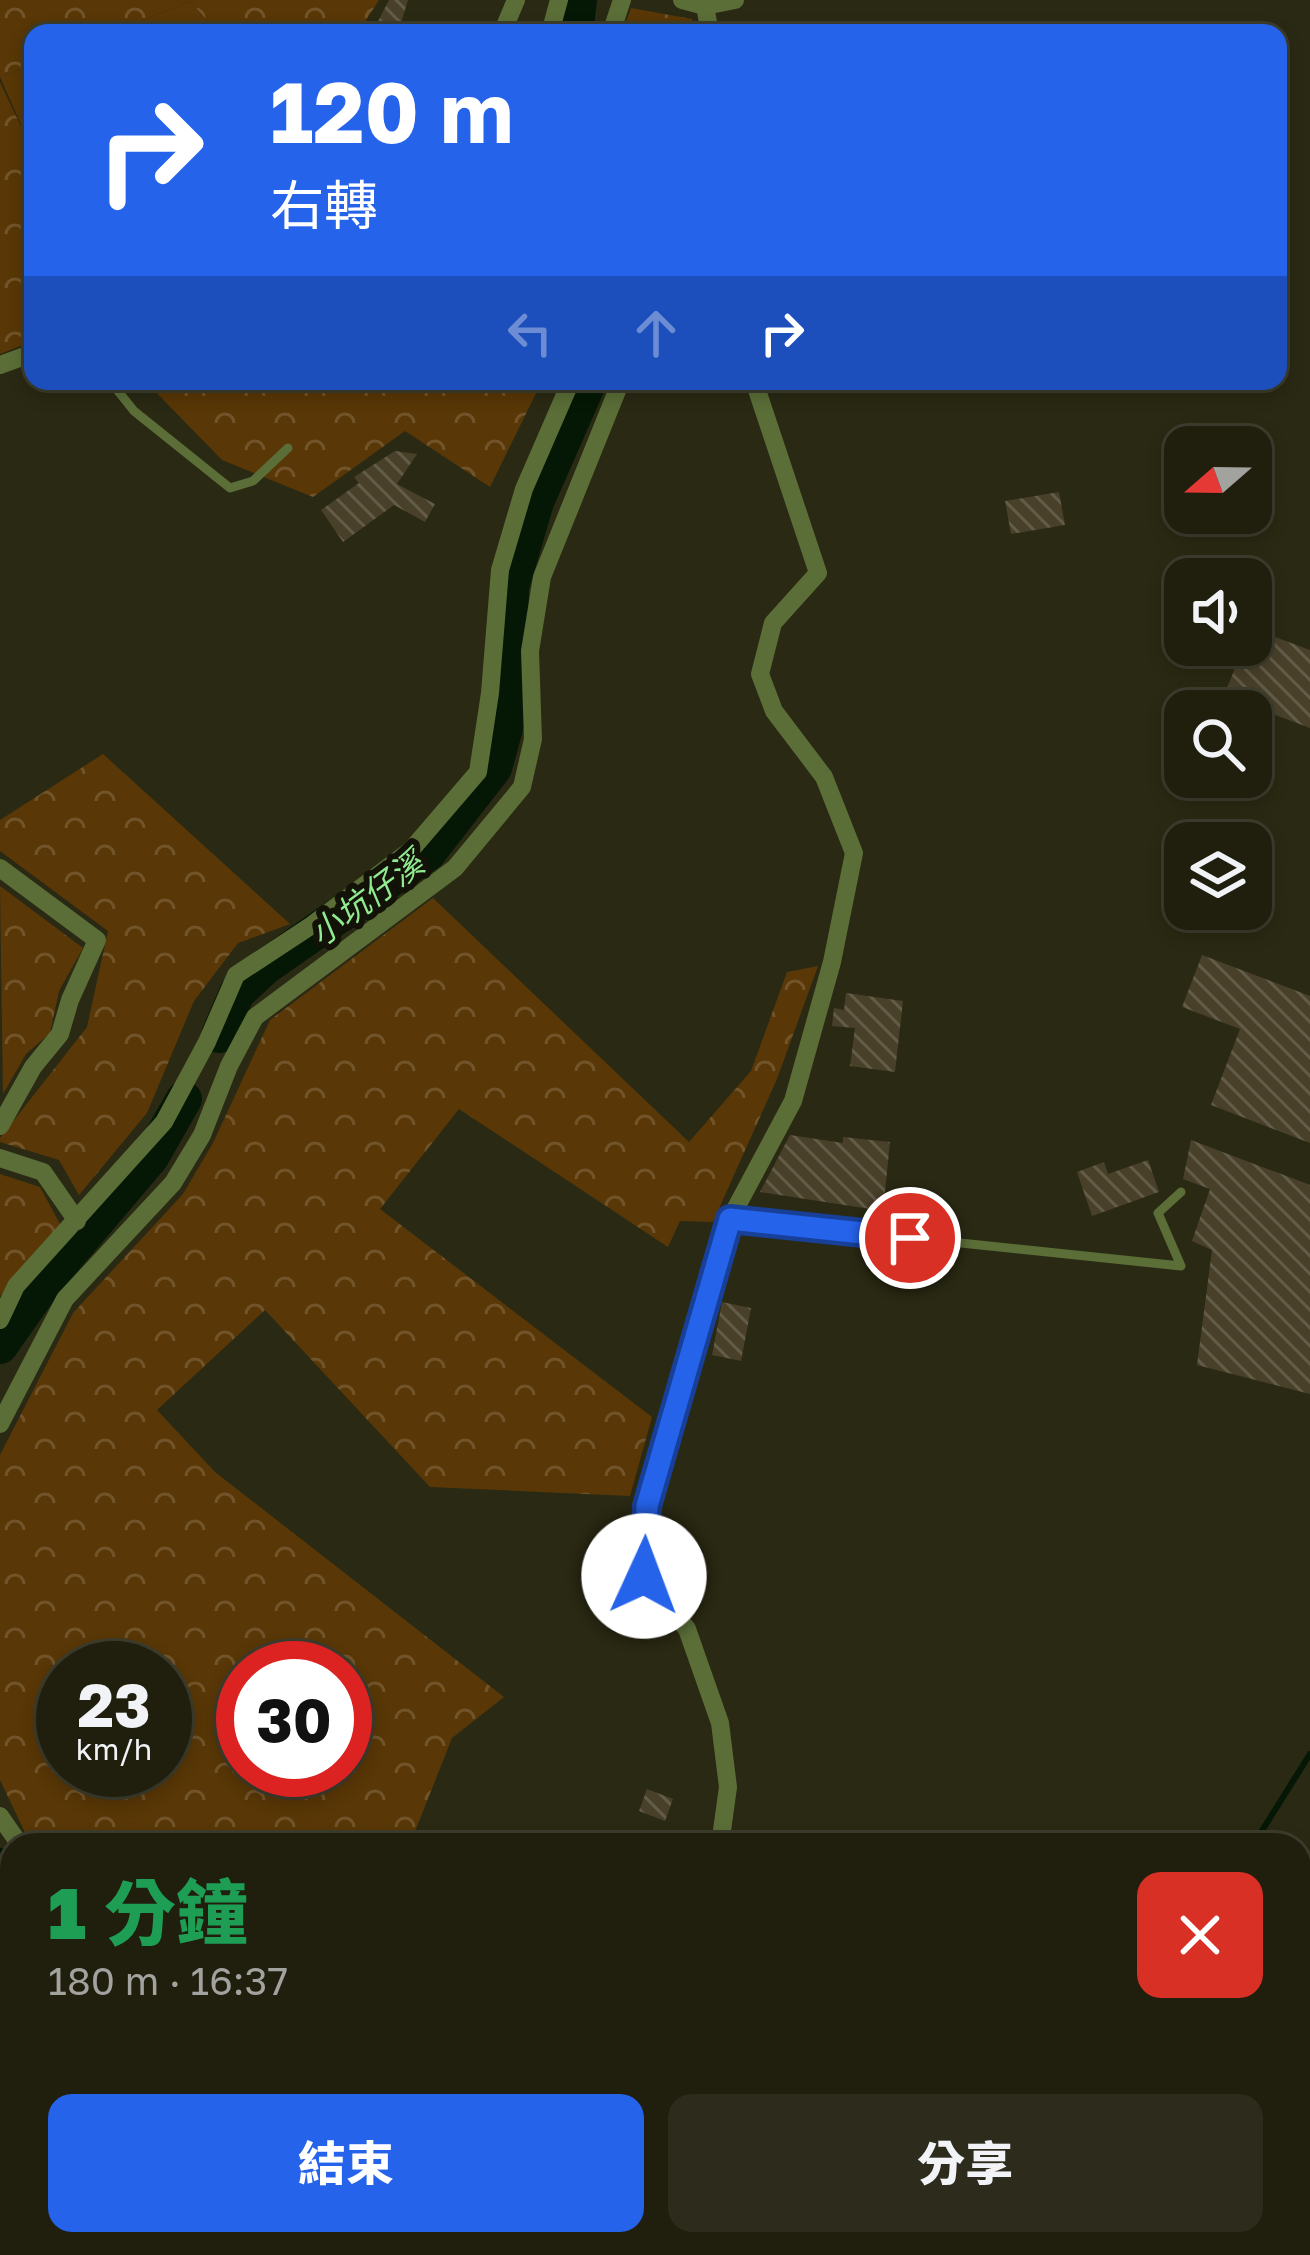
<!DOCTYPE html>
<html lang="zh-TW">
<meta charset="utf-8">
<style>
:root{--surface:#201f0e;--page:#2d2c1c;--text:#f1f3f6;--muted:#a2a29e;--line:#3d3d2e;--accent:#2563eb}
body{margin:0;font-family:"Golos Text","Noto Sans TC",sans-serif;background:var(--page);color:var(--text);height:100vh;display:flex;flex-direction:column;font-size:45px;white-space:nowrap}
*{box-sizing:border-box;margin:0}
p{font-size:39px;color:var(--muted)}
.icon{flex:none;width:66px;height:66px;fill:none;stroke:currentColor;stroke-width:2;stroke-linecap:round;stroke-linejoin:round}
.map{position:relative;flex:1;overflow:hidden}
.panel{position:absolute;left:0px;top:1833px;width:1311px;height:423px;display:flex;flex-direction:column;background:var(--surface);border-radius:36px 36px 0 0;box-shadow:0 6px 18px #0003,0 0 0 3px var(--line)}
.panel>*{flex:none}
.banner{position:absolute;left:24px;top:24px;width:1263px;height:366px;border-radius:24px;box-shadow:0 6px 18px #0003,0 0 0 3px var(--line);background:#2563eb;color:#fff;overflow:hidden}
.needle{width:78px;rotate:250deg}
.tools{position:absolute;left:1164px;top:426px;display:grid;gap:24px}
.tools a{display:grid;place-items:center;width:108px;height:108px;border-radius:24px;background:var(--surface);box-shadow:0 6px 18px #0003,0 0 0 3px var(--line);font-size:60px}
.speed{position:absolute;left:36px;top:1641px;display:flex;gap:24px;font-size:60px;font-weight:700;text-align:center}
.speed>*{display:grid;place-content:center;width:156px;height:156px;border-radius:50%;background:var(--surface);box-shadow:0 6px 18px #0003,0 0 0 3px var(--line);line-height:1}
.speed small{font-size:30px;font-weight:400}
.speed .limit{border:18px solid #d22;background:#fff;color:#111}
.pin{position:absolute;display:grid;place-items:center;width:102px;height:102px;color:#fff;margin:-51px;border:6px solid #fff;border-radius:50%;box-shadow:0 3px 12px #0007}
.me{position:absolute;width:132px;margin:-66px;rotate:2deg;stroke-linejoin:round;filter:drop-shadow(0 0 9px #0008)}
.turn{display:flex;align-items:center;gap:42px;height:252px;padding:0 48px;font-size:54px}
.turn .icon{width:156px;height:156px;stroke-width:2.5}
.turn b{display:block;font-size:84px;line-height:102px}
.lanes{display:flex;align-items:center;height:114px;padding:0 48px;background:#0003;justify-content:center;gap:60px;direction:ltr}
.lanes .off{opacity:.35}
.round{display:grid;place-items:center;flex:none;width:126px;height:126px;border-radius:24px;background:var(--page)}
.summary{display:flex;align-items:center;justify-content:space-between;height:204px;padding:0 48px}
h1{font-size:72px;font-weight:800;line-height:90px;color:#1e9e55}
.cta{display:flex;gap:24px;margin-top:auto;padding:24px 48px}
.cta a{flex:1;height:138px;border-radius:24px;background:var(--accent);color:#fff;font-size:48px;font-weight:800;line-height:138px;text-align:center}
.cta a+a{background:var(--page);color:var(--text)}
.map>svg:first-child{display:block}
.green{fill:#593706}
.forest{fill:url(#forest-crowns);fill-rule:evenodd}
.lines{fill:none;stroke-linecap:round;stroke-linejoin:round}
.stream{stroke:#041805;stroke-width:6}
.river{stroke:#041805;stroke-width:36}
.building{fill:url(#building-back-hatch)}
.lane{stroke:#5b6e38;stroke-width:9}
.street{stroke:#5b6e38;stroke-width:18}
.route-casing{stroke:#184099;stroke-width:30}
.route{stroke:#2563eb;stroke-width:21}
.labels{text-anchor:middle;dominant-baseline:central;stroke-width:12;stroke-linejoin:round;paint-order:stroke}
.water-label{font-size:33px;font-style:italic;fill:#90ea8f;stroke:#121208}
</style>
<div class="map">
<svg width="1310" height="2255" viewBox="0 0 1310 2255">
<defs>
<pattern id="forest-crowns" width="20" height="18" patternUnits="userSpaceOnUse" patternTransform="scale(3)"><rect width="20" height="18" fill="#593706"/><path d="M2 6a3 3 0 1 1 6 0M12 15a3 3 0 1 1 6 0" fill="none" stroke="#71542a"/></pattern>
<pattern id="building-back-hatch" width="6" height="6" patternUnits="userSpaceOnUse" patternTransform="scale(3)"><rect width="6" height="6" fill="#49402a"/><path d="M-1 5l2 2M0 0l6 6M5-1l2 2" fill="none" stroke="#635c48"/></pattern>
</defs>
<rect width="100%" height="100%" fill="#2a2913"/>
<!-- green -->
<path class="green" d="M190,1L218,33H111Z
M33,64V152L0,77Z"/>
<!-- forest -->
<path class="forest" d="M0,0H379L358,33H218L190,1L111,33H33V64L0,77Z
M631,8L692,19L693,33H622Z
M0,82L33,152V341L0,354Z
M145,381H542L490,487L405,431L313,497L222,460Z
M103,754L290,924L238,943L194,1001L147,1113L79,1195L59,1160L0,1142V1138L87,1027L108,931L0,851V820Z
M0,886L83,948L59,991L50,1033L26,1054L3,1094Z
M433,898L689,1142L751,1071L787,972L818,966L777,1079L713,1222L680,1221L668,1247L459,1109L380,1209L652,1417L630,1496L430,1487L265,1310L157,1410L215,1472L504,1697L452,1738L416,1829L415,1845H31L0,1780V1455L73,1313L183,1194L213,1143L270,1020ZM165,1668V1770H63V1668ZM243,1668H345V1770H243Z
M0,1174L40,1187L60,1224L0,1296Z
M1310,2205V2254L1190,2255L1216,2244H1299V2209Z
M590,2244H637L638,2255H586Z"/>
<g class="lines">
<!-- stream -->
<path class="stream" d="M1258,1845V1837L1310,1754
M1120,2255L1125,2244"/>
<!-- river -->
<path class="river" d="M575,33L579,0
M219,1035L237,993L265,967L428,853L494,768L508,717L511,587L536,502L589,381
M0,1346L45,1282L151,1157L184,1099
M0,1866L11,1906L0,1937"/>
</g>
<!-- building -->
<path class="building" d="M389,0H408L398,33H372Z
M395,451L417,454L397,484L435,504L425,522L394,505L343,542L321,510L359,483L354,477Z
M1059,492L1065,525L1011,534L1005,501Z
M1275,637L1310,650V728L1224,696L1235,668Z
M1202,955L1310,996V1143L1211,1105L1240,1029L1182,1007Z
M846,993L903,1001L895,1072L850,1066L855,1028L832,1026L834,1008L844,1010Z
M790,1135L843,1143V1137L890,1142L883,1211L760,1192Z
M1191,1140L1310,1185V1394L1197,1365L1212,1250L1192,1241L1210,1189L1183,1179Z
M1148,1160L1159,1192L1092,1216L1077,1172L1104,1162L1108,1174Z
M722,1302L751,1308L741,1361L712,1355Z
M647,1789L673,1799L665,1821L639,1811Z"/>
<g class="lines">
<!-- lane -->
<path class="lane" d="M110,381L134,411L230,488L253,481L288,448
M730,1219L1181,1266L1158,1213L1181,1192"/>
<!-- street -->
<path class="street" d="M682,0L705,6L735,0
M705,6L710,33
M502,33L516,0
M555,33L553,22L559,0
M611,33L622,0
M0,365L33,353
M0,868L97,940L70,1000L60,1034L33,1067L0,1126
M0,1158L43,1172L77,1221
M0,1320L16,1286L164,1122L207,1042L236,975L312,925L411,850L478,772L490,693L500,570L524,489L571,381
M0,1424L65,1299L173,1183L202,1135L229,1066L255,1017L455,868L522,787L533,739L530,651L542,577L621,381
M0,1816L20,1845
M720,1845L728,1787L720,1723L687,1629L644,1576L647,1506L730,1219L793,1101L832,962L854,853L824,777L774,711L760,674L773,623L818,573L754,381
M0,1976L12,1966
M564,2255L568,2244"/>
</g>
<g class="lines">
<defs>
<path id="route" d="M644,1576L647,1506L730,1219L910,1238"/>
</defs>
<!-- route casing -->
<use href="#route" class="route-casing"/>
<!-- route -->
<use href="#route" class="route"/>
</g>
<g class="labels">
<!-- water labels -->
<g class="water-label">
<text transform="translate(366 898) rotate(-37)">小坑仔溪</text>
</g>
</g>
</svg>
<div class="tools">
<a><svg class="needle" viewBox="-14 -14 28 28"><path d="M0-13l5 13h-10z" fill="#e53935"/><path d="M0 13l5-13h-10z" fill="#a2a29e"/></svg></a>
<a><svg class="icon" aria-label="sound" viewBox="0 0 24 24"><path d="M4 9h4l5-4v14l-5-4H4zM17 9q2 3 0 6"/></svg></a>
<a><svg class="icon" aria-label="search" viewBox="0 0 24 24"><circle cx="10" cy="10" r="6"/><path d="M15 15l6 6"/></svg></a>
<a><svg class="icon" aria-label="layers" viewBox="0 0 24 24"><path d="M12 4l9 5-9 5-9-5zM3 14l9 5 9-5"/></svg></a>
</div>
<div class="speed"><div>23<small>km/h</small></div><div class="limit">30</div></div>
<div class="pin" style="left:910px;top:1238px;background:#d93025"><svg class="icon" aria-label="arrive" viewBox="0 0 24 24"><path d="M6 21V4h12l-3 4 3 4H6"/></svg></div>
<svg class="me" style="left:644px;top:1576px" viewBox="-20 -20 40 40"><circle r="19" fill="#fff"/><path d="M0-13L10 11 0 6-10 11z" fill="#2563eb"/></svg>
<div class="banner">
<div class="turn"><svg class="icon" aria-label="right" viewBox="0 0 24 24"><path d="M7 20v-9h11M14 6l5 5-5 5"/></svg><div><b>120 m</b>右轉</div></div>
<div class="lanes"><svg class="icon off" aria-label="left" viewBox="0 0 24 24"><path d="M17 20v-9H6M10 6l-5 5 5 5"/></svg><svg class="icon off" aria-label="ahead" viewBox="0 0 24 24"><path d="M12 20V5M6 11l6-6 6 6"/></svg><svg class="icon" aria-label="right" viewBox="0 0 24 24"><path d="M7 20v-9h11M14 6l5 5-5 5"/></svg></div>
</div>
<section class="panel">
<div class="summary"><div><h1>1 分鐘</h1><p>180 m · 16:37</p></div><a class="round" style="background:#d93025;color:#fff"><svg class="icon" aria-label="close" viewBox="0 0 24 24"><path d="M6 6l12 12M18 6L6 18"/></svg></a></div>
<div class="cta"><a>結束</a><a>分享</a></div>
</section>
</div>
